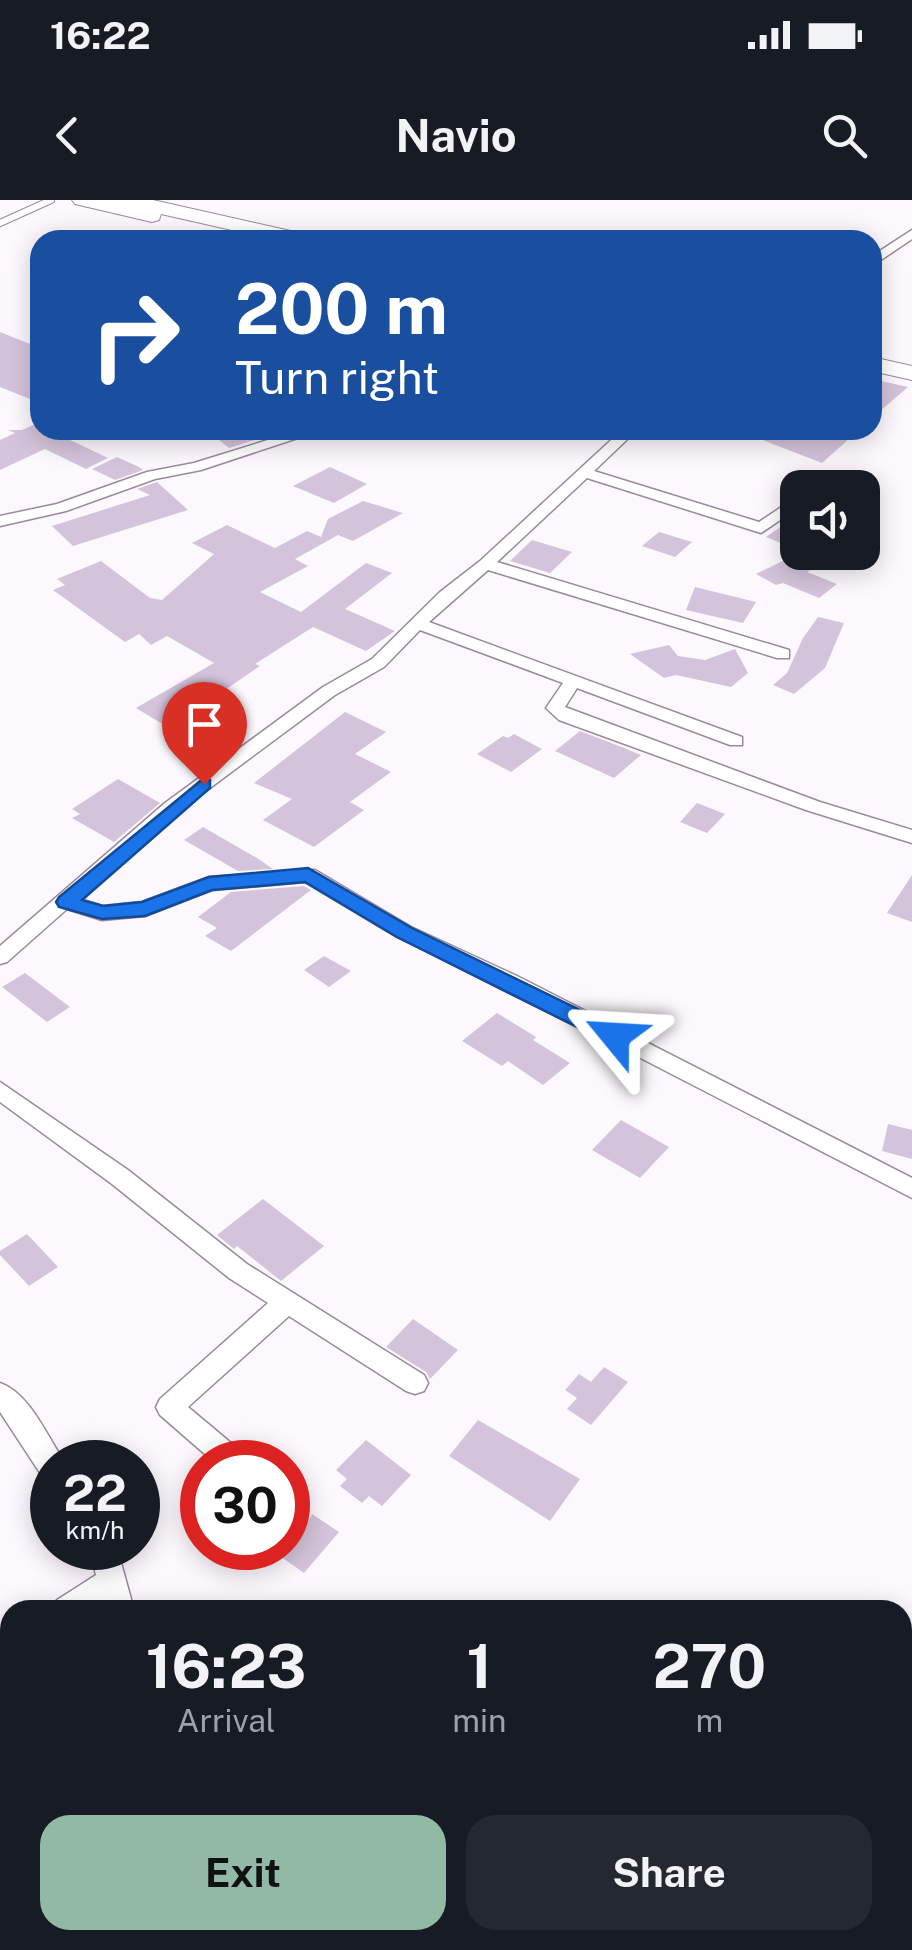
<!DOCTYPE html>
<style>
:root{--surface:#171b24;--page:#242831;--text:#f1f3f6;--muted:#9ea1a6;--accent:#92b9a6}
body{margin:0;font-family:"Public Sans",sans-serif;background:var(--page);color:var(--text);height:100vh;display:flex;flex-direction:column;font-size:38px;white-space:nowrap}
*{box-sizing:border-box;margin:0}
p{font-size:32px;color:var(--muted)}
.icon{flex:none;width:55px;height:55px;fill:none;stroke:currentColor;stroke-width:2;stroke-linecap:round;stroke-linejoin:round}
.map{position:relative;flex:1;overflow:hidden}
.details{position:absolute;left:0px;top:1400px;width:912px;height:350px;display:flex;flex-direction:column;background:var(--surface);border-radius:30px 30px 0 0;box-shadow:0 5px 25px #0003}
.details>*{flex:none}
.guide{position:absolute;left:30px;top:30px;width:852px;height:210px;border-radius:30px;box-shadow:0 5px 25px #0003;background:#1a4fa0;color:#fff;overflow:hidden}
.controls{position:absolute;left:780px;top:270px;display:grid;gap:20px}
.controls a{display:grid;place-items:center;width:100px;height:100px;border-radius:20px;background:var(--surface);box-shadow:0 5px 25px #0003;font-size:50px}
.speed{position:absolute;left:30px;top:1240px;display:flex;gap:20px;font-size:50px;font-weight:700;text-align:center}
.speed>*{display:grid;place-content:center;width:130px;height:130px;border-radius:50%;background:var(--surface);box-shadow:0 5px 25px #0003;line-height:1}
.speed small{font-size:25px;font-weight:400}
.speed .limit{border:15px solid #d22;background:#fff;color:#111}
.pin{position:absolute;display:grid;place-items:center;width:85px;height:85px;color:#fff;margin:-102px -42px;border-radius:50% 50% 50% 0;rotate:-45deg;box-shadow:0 0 10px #0007}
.pin .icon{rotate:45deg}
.me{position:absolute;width:110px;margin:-55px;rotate:297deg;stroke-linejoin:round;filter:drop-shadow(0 0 8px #0008)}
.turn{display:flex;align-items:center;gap:35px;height:210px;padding:0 40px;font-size:45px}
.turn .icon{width:130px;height:130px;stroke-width:2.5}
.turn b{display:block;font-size:70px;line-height:85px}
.eta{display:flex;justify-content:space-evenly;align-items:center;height:170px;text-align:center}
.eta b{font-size:60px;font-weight:700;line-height:70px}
.action{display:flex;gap:20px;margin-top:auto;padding:20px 40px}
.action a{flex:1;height:115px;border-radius:30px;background:var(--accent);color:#111;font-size:40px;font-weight:700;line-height:115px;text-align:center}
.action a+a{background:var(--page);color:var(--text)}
.status{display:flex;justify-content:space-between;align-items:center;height:70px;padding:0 50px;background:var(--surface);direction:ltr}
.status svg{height:28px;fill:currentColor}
header{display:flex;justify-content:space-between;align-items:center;height:130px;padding:0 40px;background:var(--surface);font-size:45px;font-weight:700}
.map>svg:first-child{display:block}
.building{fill:#d4c4db}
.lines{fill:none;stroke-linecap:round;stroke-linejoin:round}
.lane-casing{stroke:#9a899d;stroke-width:8}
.street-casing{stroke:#9a899d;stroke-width:3}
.highway-casing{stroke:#9a899d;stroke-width:2}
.lane{stroke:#fff;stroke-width:6}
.street{fill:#fff;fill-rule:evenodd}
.highway{fill:#fff;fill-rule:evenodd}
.route{fill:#1a73e8;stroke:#114b97;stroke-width:2.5}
</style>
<div class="status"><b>16:22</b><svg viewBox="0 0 49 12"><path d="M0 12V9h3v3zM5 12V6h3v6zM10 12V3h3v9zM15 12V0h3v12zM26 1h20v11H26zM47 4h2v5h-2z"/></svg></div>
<header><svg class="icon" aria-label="back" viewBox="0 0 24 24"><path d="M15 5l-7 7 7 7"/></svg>Navio<svg class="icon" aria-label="search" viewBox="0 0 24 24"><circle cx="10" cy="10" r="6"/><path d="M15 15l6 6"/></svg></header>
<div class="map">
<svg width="912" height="1750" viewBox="0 0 912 1750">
<rect width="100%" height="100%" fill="#fcf8fd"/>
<!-- building -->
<path class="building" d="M0,132L40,148V203L0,187Z
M872,179L908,187L872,218Z
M40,222V230H84L66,238L108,258L86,269L45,249L0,270V240L15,233L8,230H22Z
M207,230H287L229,248Z
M737,230H859L822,263Z
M117,257L139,267L143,270L115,280L92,269Z
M330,267L367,284L334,303L293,286Z
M157,282L188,310L73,346L52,326L150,295L137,289Z
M363,301L403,313L353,341L338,335L295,359L308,366L260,392L301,412L366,363L392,373L345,409L395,431L366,451L313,427L255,464L260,466L169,528L136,508L214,463L167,436L151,445L139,434L125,442L53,390L65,385L57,379L101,361L150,398L162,400L214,354L192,343L227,325L275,348L307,331L321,337L328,319Z
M798,315V350L766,337Z
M659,332L692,342L675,357L642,346Z
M532,340L572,352L550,373L510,361Z
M791,357L813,369L807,372L837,384L819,398L783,383L776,385L756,374Z
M695,387L756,402L743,423L686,410Z
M818,417L844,423L825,468L794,494L773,485L787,473L803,438Z
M669,445L678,456L705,460L735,449L748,473L731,487L676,475L664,478L630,454Z
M345,512L386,532L355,554L391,572L350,602L364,610L314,647L263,620L292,599L254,583Z
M580,531L624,548L641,555L614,578L555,551Z
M514,534L542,549L511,572L477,554L503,536L508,538Z
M118,579L160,603L114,642L72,618L80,614L72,609Z
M697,603L725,614L707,633L680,622Z
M203,627L257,658L273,669L238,671L184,640Z
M912,675V722L887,713Z
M304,686L311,690L231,751L205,736L217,728L198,717L231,692Z
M324,756L351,771L329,787L304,770Z
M25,773L70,807L47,822L2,787Z
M497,813L536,837L533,840L570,863L543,885L508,861L502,866L462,841Z
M621,920L669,947L640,978L592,950Z
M888,924L912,930V959L882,951Z
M263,999L324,1046L281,1081L237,1046L234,1049L217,1035Z
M27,1034L58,1067L29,1086L0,1055V1051Z
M413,1119L458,1150L430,1179L426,1172L386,1147Z
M604,1167L628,1182L591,1225L567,1209L577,1198L565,1190L579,1174L591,1182Z
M478,1220L580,1279L550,1321L449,1256Z
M366,1240L411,1275L382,1306L369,1296L362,1303L340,1286L347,1279L336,1270Z
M312,1314L339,1332L304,1373L277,1354L288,1348L296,1332L306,1327Z"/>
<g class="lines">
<defs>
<path id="lane" d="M0,23L51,0"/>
<path id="street" d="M912,30V39L872,66V56Z
M300,230H322L201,270L155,279L66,311L0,326V316L57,304L147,272L194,263Z
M622,230H637L594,271L759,322L798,296V308L761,333L587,278L497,362L789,450V458H777L488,370L429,422L742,537V545H730L577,488L565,507L820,602L912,630V643L806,610L559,520L546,508L563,483L420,430L384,467L335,495L179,611L79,699L103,706L142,702L209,677L315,670L411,727L519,777L912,978V998L503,787L397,737L305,682L212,690L145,716L102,720L67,709L7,762L0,764V746L165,603L323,487L372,459L440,392L480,361Z
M0,882L128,970L247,1064L424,1175L428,1183L424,1191L415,1194L406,1191L289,1116L188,1207L243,1253L247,1262H214L160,1215L156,1207L160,1199L268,1103L229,1078L112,984L0,902Z
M0,1183C29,1193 46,1234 62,1258L64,1262H52V1279L42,1276L0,1212Z
M288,1298L298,1302L307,1316L303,1325L293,1329L288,1327Z
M89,1348H117L134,1410H104L103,1403L92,1410H52L57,1400L96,1375Z
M10,1435V1466L0,1470V1439Z
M170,1740H204L206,1750H172Z
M464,1740H503L507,1750H468Z"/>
<path id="highway" d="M72,0H153L304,34L315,40H276L161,14L159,20L152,22L75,4Z
M872,157L912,166V180L872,171Z"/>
</defs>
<!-- lane casing -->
<use href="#lane" class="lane-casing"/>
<!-- street casing -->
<use href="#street" class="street-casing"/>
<!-- highway casing -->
<use href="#highway" class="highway-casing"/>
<!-- lane -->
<use href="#lane" class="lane"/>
<!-- street -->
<use href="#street" class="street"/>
<!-- highway -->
<use href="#highway" class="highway"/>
</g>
<!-- route -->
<path class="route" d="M204,578L210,580V588L82,700L103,706L142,702L209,677L308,668L412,728L623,831L626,836L623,842H607L397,737L305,682L212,690L145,716L102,719L59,707L56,702L59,697Z"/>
</svg>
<div class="controls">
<a><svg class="icon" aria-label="sound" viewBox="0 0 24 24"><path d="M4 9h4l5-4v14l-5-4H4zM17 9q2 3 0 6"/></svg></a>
</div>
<div class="speed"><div>22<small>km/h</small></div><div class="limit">30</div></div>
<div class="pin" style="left:204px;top:584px;background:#d93025"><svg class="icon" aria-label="arrive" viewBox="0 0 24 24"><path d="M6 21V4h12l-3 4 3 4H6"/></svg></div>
<svg class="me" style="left:615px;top:836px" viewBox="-20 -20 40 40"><path d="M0-17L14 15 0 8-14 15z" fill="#1a73e8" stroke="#fff" stroke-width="4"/></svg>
<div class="guide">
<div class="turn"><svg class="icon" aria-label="right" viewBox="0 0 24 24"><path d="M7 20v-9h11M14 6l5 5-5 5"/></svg><div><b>200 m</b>Turn right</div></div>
</div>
<section class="details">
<div class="eta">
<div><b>16:23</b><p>Arrival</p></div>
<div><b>1</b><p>min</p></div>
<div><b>270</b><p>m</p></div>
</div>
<div class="action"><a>Exit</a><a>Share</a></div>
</section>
</div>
